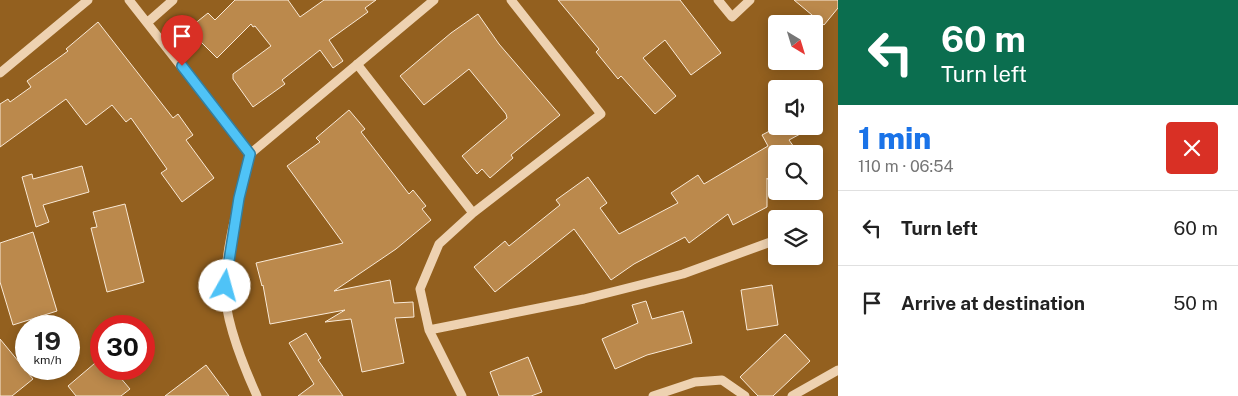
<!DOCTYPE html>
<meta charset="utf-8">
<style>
:root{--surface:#fff;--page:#f6f6f6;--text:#222;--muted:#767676;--line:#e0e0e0;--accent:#1a73e8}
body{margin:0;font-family:"Public Sans",sans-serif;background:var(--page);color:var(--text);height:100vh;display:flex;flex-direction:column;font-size:19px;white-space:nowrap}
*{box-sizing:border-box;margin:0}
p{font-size:16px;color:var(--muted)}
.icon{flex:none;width:28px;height:28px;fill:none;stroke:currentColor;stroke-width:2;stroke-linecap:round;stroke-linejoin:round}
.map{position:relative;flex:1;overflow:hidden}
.side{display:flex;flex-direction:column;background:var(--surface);width:400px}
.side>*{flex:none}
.guide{background:#0b6e4f;color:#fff;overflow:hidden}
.needle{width:32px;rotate:142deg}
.controls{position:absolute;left:768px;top:15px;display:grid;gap:10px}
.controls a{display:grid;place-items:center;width:55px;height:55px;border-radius:5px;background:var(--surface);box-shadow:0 2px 12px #0003;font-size:25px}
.speed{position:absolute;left:15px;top:315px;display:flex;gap:10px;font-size:25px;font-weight:700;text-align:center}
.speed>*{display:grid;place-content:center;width:65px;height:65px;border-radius:50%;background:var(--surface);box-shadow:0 2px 12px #0003;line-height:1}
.speed small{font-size:12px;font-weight:400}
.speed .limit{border:8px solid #d22;background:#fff;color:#111}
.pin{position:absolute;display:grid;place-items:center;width:42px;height:42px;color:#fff;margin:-51px -21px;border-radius:50% 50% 50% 0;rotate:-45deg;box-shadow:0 0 5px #0007}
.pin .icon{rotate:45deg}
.me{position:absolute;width:55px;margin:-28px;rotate:7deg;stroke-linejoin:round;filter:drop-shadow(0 0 4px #0008)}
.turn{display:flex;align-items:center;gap:18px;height:105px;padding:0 20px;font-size:22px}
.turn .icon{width:65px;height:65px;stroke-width:2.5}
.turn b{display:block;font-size:35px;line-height:42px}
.round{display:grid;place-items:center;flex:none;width:52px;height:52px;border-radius:5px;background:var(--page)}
.headline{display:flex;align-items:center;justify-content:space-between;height:85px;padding:0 20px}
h1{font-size:30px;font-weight:800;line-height:38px;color:var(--accent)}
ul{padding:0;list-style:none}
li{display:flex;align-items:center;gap:15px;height:75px;padding:0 20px;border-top:1px solid var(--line)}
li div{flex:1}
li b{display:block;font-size:19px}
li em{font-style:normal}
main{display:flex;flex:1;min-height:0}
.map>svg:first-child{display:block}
.building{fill:#bb894c;stroke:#faead7}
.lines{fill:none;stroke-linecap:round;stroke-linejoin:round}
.minor{stroke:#eed2b1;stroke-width:9}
.route-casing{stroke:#337fa1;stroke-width:12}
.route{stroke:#4fc3f7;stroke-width:9}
</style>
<main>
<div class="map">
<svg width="838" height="396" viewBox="0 0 838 396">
<rect width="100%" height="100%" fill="#93601f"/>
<!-- building -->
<path class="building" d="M235,0H288L300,17L324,0H376L365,8L368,12L329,40L343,61L333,68L320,50L282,80L285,84L253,107L233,79V74L271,46L255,26L253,27L251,24L217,58L188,29L208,13L215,20Z
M558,0H680L721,53L691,75L665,40L643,58L676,96L655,114L621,76L618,79L596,52L599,49Z
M794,0H838V8L824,25Z
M478,14L499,44L560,115L511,155L513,158L490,178L482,169L477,174L462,156L507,118L506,114L469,69L424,105L400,76L451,33Z
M98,22L173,118L178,114L193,135L186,140L214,178L182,202L161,173L167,169L131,118L126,122L112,105L86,125L66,99L0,147V104L8,99L10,102L31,87L27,81L68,51L66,49Z
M349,110L365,129L361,132L409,194L413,190L426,206L422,209L431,220L396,249L334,291L390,280L394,303L413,302L414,317L395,318L404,363L362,372L351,319L325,322L345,310L270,324L263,285L262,286L256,263L343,243L287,166L320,142L316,138Z
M779,126H815L789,140L799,154H776V191L767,178V207L733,225L728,214L689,243L685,237L634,264L611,280L574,229L495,292L474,267L505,241L509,246L560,205L556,200L588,177L607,203L600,208L619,234L678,203L671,193L698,175L704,184L768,146L762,135Z
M82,166L89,192L43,205L49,222L36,227L22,177L32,174L33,179Z
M125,204L144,282L107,292L91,228L97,227L93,212Z
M33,232L57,311L13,325L0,282V243Z
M772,285L778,325L747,330L741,290Z
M646,301L652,319L683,311L692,343L647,355L615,369L602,339L638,323L632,305Z
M306,333L321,358L318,360L343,396H298L314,384L289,343Z
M785,334L810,361L773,396H758L740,377Z
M0,339L33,379L12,396H0Z
M528,357L542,392L531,396H499L490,372Z
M101,358V369H113L130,389L121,396H76L68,386Z
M206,365L229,396H165Z"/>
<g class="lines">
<!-- minor -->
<path class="minor" d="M129,0L250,154C241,197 226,241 225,286C224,319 243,365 257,396
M718,0L732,17L750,0
M148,22L173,0
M357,64L473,213
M0,73L88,0
M250,154L434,0
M429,330L584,299L683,274L776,240
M462,396L429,330L420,289L439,244L473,213L601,114L511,0
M653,396L695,382L722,380L745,396
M792,396L838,370"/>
</g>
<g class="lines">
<defs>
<path id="route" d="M182,66L250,154L239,198L225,286"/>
</defs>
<!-- route casing -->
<use href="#route" class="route-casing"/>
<!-- route -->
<use href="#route" class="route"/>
</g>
</svg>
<div class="controls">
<a><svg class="needle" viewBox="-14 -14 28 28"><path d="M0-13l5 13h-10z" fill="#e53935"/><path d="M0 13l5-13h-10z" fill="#767676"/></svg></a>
<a><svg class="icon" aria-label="sound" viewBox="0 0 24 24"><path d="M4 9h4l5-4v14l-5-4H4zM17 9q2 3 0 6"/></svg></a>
<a><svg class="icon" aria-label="search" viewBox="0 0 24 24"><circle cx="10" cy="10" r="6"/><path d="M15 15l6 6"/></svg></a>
<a><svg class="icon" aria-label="layers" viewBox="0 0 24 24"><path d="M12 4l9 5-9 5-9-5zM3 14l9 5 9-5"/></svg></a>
</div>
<div class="speed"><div>19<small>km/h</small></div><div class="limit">30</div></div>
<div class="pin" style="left:182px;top:66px;background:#d93025"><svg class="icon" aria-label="arrive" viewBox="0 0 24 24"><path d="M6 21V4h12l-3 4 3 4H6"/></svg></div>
<svg class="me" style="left:225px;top:286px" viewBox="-20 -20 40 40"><circle r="19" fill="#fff"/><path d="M0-13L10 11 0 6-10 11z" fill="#4fc3f7"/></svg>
</div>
<section class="side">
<div class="guide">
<div class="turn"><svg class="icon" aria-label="left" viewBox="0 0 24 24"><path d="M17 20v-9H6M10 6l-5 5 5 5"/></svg><div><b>60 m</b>Turn left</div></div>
</div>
<div class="headline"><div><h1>1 min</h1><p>110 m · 06:54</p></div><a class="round" style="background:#d93025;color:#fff"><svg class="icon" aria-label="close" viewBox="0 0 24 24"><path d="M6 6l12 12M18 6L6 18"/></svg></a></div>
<ul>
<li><svg class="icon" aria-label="left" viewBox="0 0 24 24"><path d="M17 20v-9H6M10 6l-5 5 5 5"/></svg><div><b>Turn left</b></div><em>60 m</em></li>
<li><svg class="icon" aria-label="arrive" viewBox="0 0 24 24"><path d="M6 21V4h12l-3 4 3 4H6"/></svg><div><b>Arrive at destination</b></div><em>50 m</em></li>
</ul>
</section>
</main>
